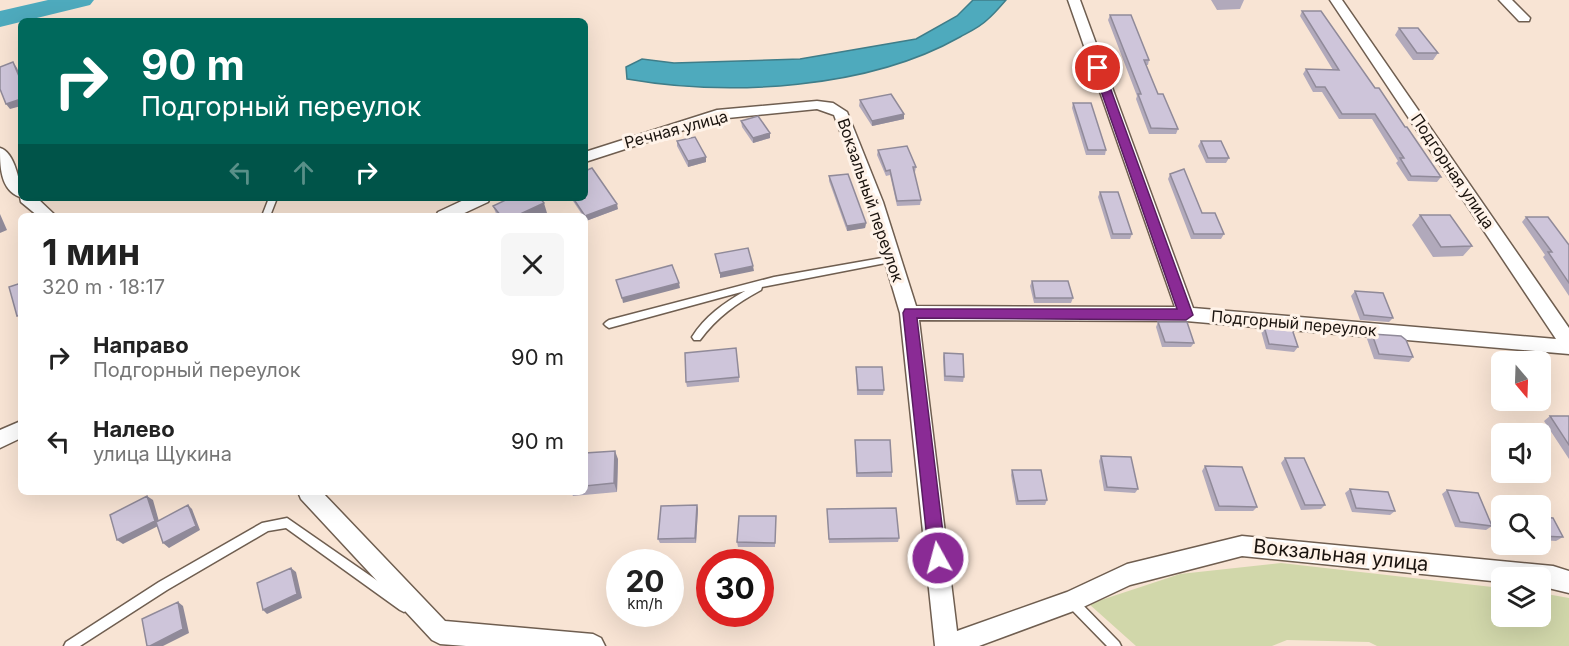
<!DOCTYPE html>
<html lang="ru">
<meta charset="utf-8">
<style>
:root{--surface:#fff;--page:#f6f6f6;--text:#222;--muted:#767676}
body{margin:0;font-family:Inter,sans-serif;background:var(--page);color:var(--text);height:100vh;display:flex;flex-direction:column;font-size:22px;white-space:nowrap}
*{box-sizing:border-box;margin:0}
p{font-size:20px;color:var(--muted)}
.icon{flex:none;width:33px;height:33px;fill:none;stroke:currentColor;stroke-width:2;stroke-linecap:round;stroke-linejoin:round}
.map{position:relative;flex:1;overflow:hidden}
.drawer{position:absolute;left:18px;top:213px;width:570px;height:282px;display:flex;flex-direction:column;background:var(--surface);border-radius:9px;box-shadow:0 6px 24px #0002}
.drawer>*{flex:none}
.top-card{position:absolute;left:18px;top:18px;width:570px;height:183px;border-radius:9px;box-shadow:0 6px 24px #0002;background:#00695c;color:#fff;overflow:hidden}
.needle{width:39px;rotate:161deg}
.controls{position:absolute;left:1491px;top:351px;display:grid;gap:12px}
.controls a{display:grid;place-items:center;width:60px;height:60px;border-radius:9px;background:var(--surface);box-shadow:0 6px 24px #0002;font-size:30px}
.speed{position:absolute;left:606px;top:549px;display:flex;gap:12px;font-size:30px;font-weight:700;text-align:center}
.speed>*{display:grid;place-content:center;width:78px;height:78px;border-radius:50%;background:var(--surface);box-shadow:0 6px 24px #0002;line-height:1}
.speed small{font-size:15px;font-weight:400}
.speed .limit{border:9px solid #d22;background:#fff;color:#111}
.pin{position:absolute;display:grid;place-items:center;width:51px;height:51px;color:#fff;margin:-26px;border:3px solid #fff;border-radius:50%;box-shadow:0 2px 6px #0007}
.me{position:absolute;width:66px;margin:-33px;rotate:353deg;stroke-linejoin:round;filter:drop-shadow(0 0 4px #0008)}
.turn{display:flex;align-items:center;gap:21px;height:126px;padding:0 24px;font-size:27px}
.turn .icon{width:78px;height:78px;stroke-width:2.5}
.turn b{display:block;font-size:42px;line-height:51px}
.lanes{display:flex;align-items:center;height:57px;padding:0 24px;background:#0003;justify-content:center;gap:30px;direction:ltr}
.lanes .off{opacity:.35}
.round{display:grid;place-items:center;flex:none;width:63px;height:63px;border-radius:9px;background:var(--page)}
.overview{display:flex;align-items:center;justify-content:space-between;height:102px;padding:0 24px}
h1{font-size:36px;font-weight:700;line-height:45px}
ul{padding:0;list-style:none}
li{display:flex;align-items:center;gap:18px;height:84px;padding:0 24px}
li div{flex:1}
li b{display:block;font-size:22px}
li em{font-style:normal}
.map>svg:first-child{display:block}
.green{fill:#d1d7aa}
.water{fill:#4eaabd;stroke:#3f7d89;stroke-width:1.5}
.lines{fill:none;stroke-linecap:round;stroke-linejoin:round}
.river{fill:#4eaabd;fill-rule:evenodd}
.lane-casing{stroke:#6f5e50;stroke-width:3}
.street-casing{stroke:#6f5e50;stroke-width:3}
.lane{fill:#fff;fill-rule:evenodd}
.street{fill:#fff;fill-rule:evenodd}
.wall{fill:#b1a9bb}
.shaded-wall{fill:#908a99}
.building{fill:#cec5da;stroke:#908a99;stroke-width:1.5}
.route{fill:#8a2b95;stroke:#5a1c61;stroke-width:1.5}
.labels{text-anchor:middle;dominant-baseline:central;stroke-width:6;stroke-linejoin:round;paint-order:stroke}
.street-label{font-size:16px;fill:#1b140f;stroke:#fff3e9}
.near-street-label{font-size:20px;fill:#1b140f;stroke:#fff3e9}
</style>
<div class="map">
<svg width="1569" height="646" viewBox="0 0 1569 646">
<rect width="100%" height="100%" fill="#f8e4d4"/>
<!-- green -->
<path class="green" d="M1281,563L1501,588L1502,616H1540L1541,593L1569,598V646H1377L1369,642L1287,640L1272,646H1136L1089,604L1180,574Z"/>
<!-- water -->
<path class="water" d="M973,0H1006C1000,7 994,14 987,20C980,27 969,32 960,37C868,89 730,97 627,79L626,67L642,59L674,63L800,59L916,39L957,16Z"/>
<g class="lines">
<!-- river -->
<path class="river" d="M48,0H94L90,5L0,27V11Z"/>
<defs>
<path id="lane" d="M269,198H277L270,216H262Z
M893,256L896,257L897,259L896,261L762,287L761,290C737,303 717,317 700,340H694L692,337C705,316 724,303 745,291L609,328L606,326L604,324L606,322L609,320L774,277Z
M287,518L408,602L410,606L408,610L404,612L400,610L286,528L268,531L167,590L80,646H64L66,642L159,582L262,523Z
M1071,595L1075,597L1119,642L1121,646H1107L1067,605L1065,601L1067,597Z"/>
<path id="street" d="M1068,0H1080L1193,308L1556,339L1330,0H1342L1569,328V354L1186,321L919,320L957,631L1067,592L1127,564L1242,536L1553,566L1569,571V593L1540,586V578H1502V582L1242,556L1130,585L1079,609L979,646H935L900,313L867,202L834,115L817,109L718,119L585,162V152L717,110L817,101L833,103L847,112L883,202L916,306L1175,307Z
M1499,0H1512L1530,18L1529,21H1519Z
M0,148C15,152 21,185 21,198H37L56,216H38L21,202L20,197C0,190 0,165 0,148Z
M468,198H490L488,202L458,216H436L438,212Z
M21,421V438L0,448V430Z
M298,492H322L445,621L593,634L601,638L605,646H466L440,644L432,640L301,499Z"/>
</defs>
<!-- lane casing -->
<use href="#lane" class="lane-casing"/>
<!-- street casing -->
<use href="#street" class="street-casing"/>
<!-- lane -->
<use href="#lane" class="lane"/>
<!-- street -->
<use href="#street" class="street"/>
</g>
<!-- wall -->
<path class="wall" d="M1211,0H1244L1240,9L1217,10Z
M1302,11L1375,88L1441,177L1437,182L1408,181L1396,163L1398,161L1372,119H1339L1322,92H1313L1303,74L1306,69L1333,70L1300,16Z
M1110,15L1149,60L1148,65H1146L1158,94L1178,129L1176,134H1149L1136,99L1137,96L1108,20Z
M1399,28L1438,53L1433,60H1413L1395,35Z
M860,100L904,119L872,126L859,106Z
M1073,103L1106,150L1105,155H1086L1072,108Z
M741,121L770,133V138L753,143L742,127Z
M677,141L706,162L688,167L677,146Z
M1201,141L1229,158L1226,163H1206L1198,146Z
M878,150L916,167L915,172H914L921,200L920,205L897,206L890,175L886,176L877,155Z
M1170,174L1202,213L1224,234L1221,239H1191L1168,179Z
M829,176L866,223L865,228L847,231L829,181Z
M1100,192L1132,234L1130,239H1111L1098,197Z
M571,198H585L618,209L586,221L585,219V216H583Z
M493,206L547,213L541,216H497Z
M1420,215L1472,246L1463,256L1433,257L1412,225Z
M1526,217L1569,245V296L1543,257L1545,255L1522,222Z
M1032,281L1073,298L1071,303H1034L1030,286Z
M1355,291L1393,318L1389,322L1360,320L1351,296Z
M1158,322L1194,343L1191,347H1162L1156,327Z
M1264,326L1298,347L1294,352L1266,349L1261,331Z
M1372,334L1413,357L1409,362L1374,359L1367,339Z
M944,353L964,377L963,382L944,381L943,357Z
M856,367L884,390L883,395H857Z
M739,377V382L687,387L686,382Z
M1550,416H1569V459L1544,421Z
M855,440L892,472V477H856Z
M585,453L618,459L617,492L573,496L571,492H585Z
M1101,456L1138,489L1135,493L1104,491L1099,461Z
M1285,458L1325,505L1321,509L1301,510L1281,463Z
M1205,466L1257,507L1253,511H1215L1202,471Z
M1012,470L1047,500L1045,505H1016L1011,475Z
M1350,489L1395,511L1390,515L1352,512L1345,493Z
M1447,490L1492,526L1486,530L1455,527L1442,494Z
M697,505L698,509L696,543H660L658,539Z
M827,509L899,538L898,542L829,543Z
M776,516L775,547H738L737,542Z
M1540,517L1563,537L1556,541L1540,540Z"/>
<!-- shaded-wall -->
<path class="shaded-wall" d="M13,62L17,68L21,77V81Z
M21,99V106L10,109L6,104Z
M904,114V119L872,126V121Z
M770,133V138L753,143V138Z
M706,157V162L688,167V161Z
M544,203L547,213L541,216H516Z
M617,204L618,209L586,221L585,216Z
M0,214L7,230L0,233Z
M866,223L865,228L847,231V226Z
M753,266L754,271L720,278V273Z
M679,283L680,288L623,303L622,298Z
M615,451L618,459L617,492L614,483Z
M388,492H398L390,495Z
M147,496L153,500L160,525L123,544L117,540Z
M188,505L192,509L200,530L169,548L163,543Z
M697,505L698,509L696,543L695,538Z
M291,568L296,572L302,598L267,614L263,610Z
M178,602L183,606L189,633L163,646H150Z"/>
<!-- building -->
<path class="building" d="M1302,11H1321L1375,88H1379L1405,127H1407L1441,177L1411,176L1400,158H1404L1375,114H1342L1325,87H1316L1306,69L1339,70Z
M1110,15H1131L1149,60H1144L1158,94H1163L1178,129L1151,128L1138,94H1141Z
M1399,28H1418L1438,53H1417Z
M13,62L21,81V99L6,104L0,89V67Z
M891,94L904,114L872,121L860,100Z
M1073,103H1091L1106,150H1088Z
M758,116L770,133L753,138L741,121Z
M695,137L706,157L688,161L677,141Z
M1201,141H1221L1229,158H1208Z
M907,146L916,167H913L921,200L897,201L890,170L886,171L878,150Z
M592,168L617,204L585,216L573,198H585V171Z
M1184,169L1202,213H1215L1224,234H1194L1170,174Z
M848,174L866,223L847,226L829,176Z
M1100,192H1118L1132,234H1113Z
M510,198H540L544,203L516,216H501L493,206Z
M1420,215H1450L1472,246L1441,247Z
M1526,217H1548L1569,245V283L1548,252H1552Z
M748,248L753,266L720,273L715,254Z
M672,265L679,283L622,298L616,280Z
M1032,281H1068L1073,298H1035Z
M21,283V315L17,316L9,287Z
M1355,291L1383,293L1393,318L1364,315Z
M1158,322H1187L1194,343L1165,342Z
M1264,326L1292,329L1298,347L1269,344Z
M1372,334L1401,336L1406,340L1413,357L1379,354Z
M736,348L739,377L686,382L685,353Z
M944,353L963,354L964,377L945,376Z
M856,367H882L884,390H858Z
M1550,416H1569V445Z
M855,440H890L892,472L857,473Z
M615,451L614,483L585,486V453Z
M1101,456L1131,457L1138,489L1107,487Z
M1285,458H1304L1325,505H1305Z
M1205,466L1242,467L1257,507L1219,506Z
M1012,470H1041L1047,500L1018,501Z
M1350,489L1388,492L1395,511L1356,508Z
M1447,490L1478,493L1492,526L1460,522Z
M147,496L155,521L117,540L110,515Z
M188,505L196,526L163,543L156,522Z
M697,505L695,538L658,539L661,506Z
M896,508L899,538L829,539L827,509Z
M739,516H776L775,543L737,542Z
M1540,517L1553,518L1563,537L1540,536Z
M291,568L297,594L263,610L257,583Z
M178,602L183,629L150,646H147L142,619Z"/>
<!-- route -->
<path class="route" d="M1098,64L1103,68L1193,315L1186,320L917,318L946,558L943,564L938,566L932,564L929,558L903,313L905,309H1177L1093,68Z"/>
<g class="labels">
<!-- street labels -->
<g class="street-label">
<text transform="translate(676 129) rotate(-15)">Речная улица</text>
<text transform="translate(1453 171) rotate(56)">Подгорная улица</text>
<text transform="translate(871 200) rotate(71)">Вокзальный переулок</text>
<text transform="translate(1294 323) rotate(5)">Подгорный переулок</text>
</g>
<!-- near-street labels -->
<g class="near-street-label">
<text transform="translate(1341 555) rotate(6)">Вокзальная улица</text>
</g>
</g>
</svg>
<div class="controls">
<a><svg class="needle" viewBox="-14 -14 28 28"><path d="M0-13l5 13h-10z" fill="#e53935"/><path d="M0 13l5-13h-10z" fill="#767676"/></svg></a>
<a><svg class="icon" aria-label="sound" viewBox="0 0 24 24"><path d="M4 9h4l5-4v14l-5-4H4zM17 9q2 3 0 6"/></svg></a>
<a><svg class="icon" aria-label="search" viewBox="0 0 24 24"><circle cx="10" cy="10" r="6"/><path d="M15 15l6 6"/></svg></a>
<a><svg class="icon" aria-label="layers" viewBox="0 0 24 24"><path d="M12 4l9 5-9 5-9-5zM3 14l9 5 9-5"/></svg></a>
</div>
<div class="speed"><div>20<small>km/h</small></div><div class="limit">30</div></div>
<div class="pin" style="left:1098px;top:68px;background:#d93025"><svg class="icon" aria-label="arrive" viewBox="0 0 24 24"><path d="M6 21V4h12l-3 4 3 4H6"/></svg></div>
<svg class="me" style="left:938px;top:558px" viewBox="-20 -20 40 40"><circle r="17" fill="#8a2b95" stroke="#fff" stroke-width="3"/><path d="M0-11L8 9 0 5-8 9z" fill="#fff"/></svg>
<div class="top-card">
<div class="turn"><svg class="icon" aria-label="right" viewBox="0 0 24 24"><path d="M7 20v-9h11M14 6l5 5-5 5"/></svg><div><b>90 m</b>Подгорный переулок</div></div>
<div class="lanes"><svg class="icon off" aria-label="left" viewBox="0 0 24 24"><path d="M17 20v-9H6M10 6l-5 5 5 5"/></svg><svg class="icon off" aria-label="ahead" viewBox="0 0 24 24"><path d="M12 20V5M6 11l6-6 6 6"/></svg><svg class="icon" aria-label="right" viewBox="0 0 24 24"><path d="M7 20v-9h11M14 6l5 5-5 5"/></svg></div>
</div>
<section class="drawer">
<div class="overview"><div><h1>1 мин</h1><p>320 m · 18:17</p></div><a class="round"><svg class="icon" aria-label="close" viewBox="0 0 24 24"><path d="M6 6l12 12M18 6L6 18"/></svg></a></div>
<ul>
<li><svg class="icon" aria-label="right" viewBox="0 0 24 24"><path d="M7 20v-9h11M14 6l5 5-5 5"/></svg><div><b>Направо</b><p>Подгорный переулок</p></div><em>90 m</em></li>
<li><svg class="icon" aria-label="left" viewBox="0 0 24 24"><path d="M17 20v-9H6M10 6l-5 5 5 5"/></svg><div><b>Налево</b><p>улица Щукина</p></div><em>90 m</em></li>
</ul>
</section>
</div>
